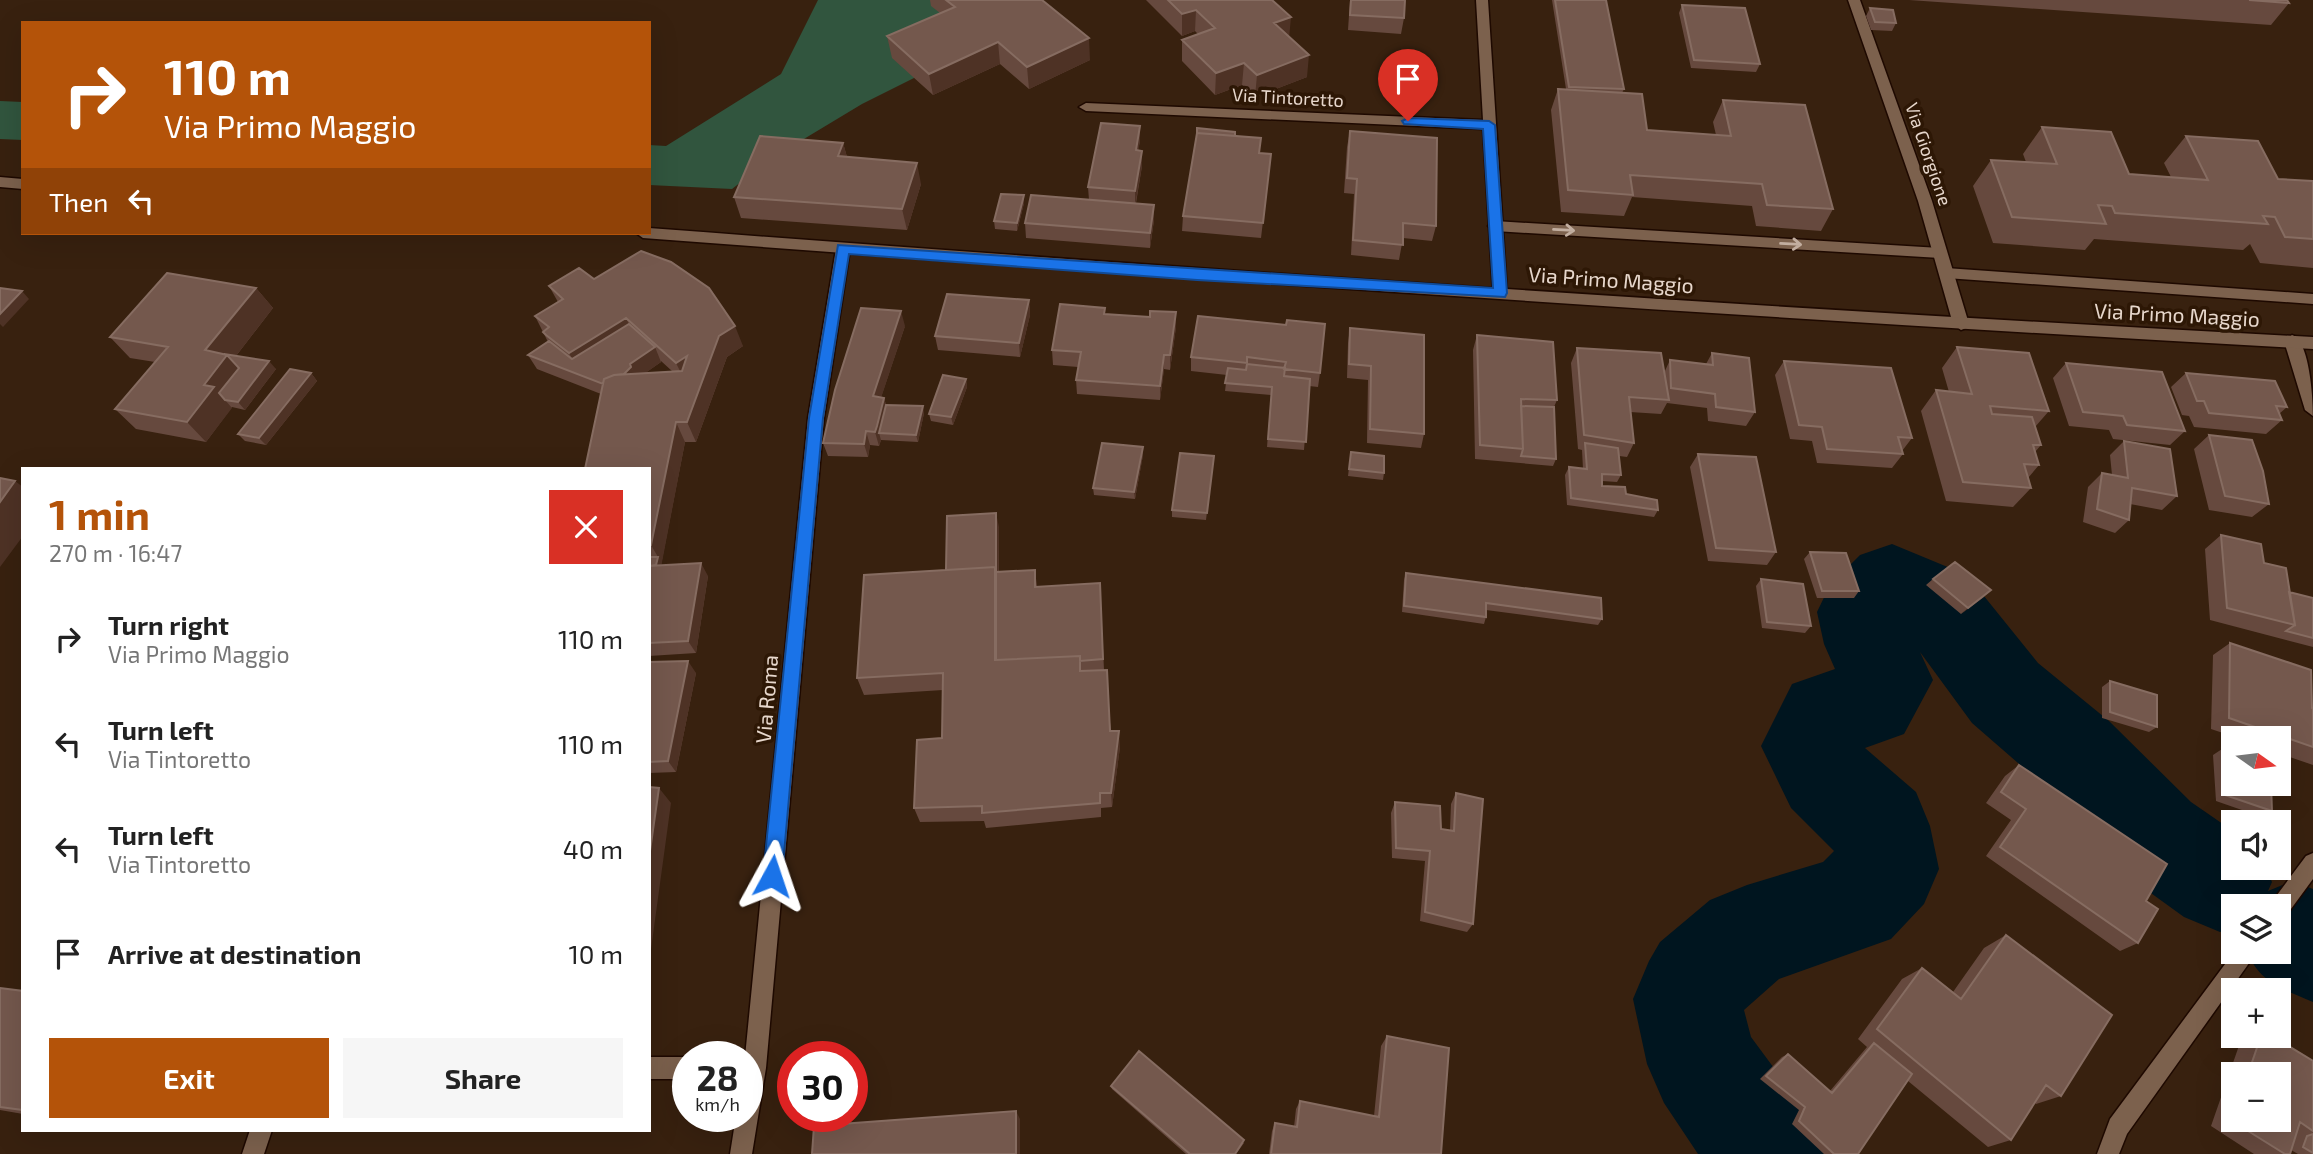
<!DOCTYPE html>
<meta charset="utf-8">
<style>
:root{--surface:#fff;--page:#f6f6f6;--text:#222;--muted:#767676;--accent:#b45309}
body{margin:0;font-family:"Exo 2",sans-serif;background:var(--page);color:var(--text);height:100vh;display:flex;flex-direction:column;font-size:26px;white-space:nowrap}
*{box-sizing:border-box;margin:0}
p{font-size:23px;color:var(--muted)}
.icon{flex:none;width:38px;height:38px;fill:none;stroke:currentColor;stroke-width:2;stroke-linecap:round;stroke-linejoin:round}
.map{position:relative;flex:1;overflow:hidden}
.sheet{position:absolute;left:21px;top:467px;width:630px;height:665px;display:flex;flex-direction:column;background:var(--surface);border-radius:0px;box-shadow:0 7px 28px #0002}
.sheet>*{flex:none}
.banner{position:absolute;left:21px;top:21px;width:630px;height:214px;border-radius:0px;box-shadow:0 7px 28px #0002;background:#b45309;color:#fff;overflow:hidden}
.needle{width:46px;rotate:104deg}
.fabs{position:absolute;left:2221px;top:726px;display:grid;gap:14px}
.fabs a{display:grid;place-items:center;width:70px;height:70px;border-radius:0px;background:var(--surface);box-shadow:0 7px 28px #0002;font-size:35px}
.speed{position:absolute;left:672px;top:1041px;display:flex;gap:14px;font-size:35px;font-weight:700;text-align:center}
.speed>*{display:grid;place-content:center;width:91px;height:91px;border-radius:50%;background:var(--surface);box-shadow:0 7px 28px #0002;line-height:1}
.speed small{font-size:18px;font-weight:400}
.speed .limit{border:10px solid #d22;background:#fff;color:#111}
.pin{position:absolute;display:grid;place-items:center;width:60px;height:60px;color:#fff;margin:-72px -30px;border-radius:50% 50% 50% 0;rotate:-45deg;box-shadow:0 0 7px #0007}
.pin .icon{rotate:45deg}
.me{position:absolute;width:77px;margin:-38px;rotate:5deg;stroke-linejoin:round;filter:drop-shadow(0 0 5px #0008)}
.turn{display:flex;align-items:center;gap:24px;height:147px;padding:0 28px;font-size:32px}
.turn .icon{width:91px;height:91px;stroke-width:2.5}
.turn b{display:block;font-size:49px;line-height:60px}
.then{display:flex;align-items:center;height:66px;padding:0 28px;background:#0003;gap:14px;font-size:26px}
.round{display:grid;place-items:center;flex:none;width:74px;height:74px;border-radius:0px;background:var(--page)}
.summary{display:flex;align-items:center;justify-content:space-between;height:119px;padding:0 28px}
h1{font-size:42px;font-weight:700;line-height:52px;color:var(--accent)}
.primary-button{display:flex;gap:14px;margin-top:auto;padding:14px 28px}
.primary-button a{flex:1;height:80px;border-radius:0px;background:var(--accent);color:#fff;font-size:28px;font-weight:700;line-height:80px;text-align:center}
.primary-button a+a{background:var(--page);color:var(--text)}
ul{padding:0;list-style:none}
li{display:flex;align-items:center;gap:21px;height:105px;padding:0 28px}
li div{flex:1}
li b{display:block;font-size:26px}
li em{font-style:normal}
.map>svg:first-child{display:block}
.green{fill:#31553e}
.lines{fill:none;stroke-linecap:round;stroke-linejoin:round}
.river{fill:#00151f;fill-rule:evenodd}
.lane-casing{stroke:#1e0900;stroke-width:3}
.street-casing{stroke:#1e0900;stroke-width:3}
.secondary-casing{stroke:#1e0900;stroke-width:3}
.lane{fill:#7c614d;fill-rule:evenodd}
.street{fill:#7c614d;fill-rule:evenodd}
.secondary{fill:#7c614d;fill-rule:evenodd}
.wall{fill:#66493e;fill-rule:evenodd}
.shaded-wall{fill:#4e3225}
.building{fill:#74584d;stroke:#866c61;stroke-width:2}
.oneway{stroke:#c2aea0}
.route{fill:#1a73e8;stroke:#114b97;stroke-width:2}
.labels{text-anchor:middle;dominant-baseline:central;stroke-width:7;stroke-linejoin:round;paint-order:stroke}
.far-street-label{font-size:18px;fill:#e7d7cc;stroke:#2d1705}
.street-label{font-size:21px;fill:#e7d7cc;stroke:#2d1705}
</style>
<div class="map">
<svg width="2313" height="1154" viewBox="0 0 2313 1154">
<rect width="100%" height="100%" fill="#38210f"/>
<!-- green -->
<path class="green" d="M818,0H971L920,75L862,104L769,160L732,189L649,185V145L666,146L781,74Z
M0,101L23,102V140L0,139Z"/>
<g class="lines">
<!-- river -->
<path class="river" d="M1892,544L1967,575L2038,663L2109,721L2191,802L2233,831V868H2266L2272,882L2268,891L2292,881L2313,889V1002C2283,989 2261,984 2247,952H2278V906H2233V927L2220,932L2184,917L2119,870L2041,783L1972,723L1920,652L1933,680L1904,734L1865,748L1916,792L1930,826L1939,869L1924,904L1891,939L1779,979L1744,1010L1751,1037L1807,1113L1824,1154H1698L1664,1103L1647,1064L1633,999L1649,961L1660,942L1710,900L1747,885L1823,862L1834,851L1791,808L1761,746L1792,684L1835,669L1824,644L1817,612L1830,585L1860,555Z"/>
<defs>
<path id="lane" d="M1495,221L1940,248L1947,253L1940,258L1495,231L1488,226Z
M1946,268L2313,294V304L1946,278L1939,273Z
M649,1057H688V1079H649Z
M250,1130H272L264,1154H242Z"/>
<path id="street" d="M1476,0H1488L1507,293L1500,298L1493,293L1483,129L1086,111L1079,107L1086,103L1483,120Z
M1848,0H1860L1932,201L1969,324L1966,328L1961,330L1953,324L1918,201Z
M843,244L850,249L824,418L766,1068L752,1154H730L736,1116H747V1057H745L808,418L836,249Z
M2292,335C2310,341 2313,399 2313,416L2305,410L2284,341Z
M2313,853V879L2285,917L2278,920V906H2269L2271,903L2306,856Z
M2234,952H2257L2127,1134L2119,1154H2097L2110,1119Z"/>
<path id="secondary" d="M0,177L23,179V189L0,187Z
M649,228C1204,270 1758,308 2313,337V349C1756,318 1199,280 643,238L636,233H649Z"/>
</defs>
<!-- lane casing -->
<use href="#lane" class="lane-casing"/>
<!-- street casing -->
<use href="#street" class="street-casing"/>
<!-- secondary casing -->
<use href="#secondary" class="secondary-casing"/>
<!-- lane -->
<use href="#lane" class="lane"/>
<!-- street -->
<use href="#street" class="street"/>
<!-- secondary -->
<use href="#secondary" class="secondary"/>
</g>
<!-- wall -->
<path class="wall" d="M930,0H1042L1090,60L1029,89L1000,64L933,95L892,58L887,36L940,13L931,6Z
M1146,0H1272L1307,77L1255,97L1242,85L1215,95L1182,61V40L1198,34L1195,31L1182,36Z
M1350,0H1405L1404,18L1401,34L1348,30Z
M1552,0H1606L1624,89L1622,93L1647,130L1716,135L1713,122L1723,100L1833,209L1821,231L1756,226L1752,206L1632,197L1624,216L1561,212L1551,110L1558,89H1566Z
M1909,0H2287L2289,3L2271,25Z
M1682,5L1760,64L1756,72L1691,68L1679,13Z
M1870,8L1896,23L1892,31L1871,30L1866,16Z
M1140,126V141L1138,150L1142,166L1136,203L1154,220L1150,248L1026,238L1025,223L1089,200L1088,187Z
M2042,127L2129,174L2171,177L2164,163L2186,136L2278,179L2313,181V268L2260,263L2250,244L2243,250L2094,239L2085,250L1993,243L1973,186L1991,160L2026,162L2023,154Z
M1350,131L1436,226L1432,241L1403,238L1399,260L1351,255L1354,194L1344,193L1347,147Z
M1235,136L1260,153L1271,154L1261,238L1182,231L1183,216Z
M843,143L847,157L921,184L907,230L741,218L734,197Z
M1024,203L1017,231L995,229L994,221Z
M594,279L743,346L727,357L696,442H685L661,565L708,576L696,653L649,656V469L601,394L537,369L528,355L548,342L535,316L558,302L549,286ZM661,361L672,371L645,373L661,362Z
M256,288L273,308L236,356L276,369L245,410L232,407L206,442L136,429L115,409L155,362L130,358L110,337Z
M1029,300L1030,315L1020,357L938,350L935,336Z
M1105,314L1176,327L1170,370L1164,369L1160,400L1077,394L1076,380L1078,367L1053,365L1052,350Z
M1198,316L1320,373L1318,387L1309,386L1304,450L1267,447L1271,395L1225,391L1227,375L1191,371V357Z
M905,326L881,397L884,398L886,405L924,413L918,442L881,440L879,446L870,445L868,457L828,456L823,443Z
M1350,328L1424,434L1421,448L1367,443L1368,380L1347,378L1348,343Z
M1477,335L1557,400L1554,407L1556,459L1553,466L1475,459L1473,350Z
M1957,347L2049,411L2035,427L2041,445L2035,452L2039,465L2028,478L2031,488L2013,507L1946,501L1921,411L1936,390L1949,392L1942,368Z
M1577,348L1664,373L1670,360L1706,364L1712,353L1755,412L1746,426L1708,421L1707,408L1667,403L1661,414L1630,412L1634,443L1627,457L1619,456L1621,475L1617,482L1602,481V486L1626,494L1658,510L1654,517L1567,505L1565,475L1569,467L1583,469L1582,450L1578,449L1571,363Z
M1784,361L1912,438L1902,451L1903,454L1892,468L1817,463L1812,441L1790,439L1775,375Z
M2066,363L2185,431L2170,445L2113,439L2109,430L2069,426L2053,378Z
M311,373L317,381L266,445L245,441L238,434Z
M2186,373L2287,407L2279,414L2282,420L2266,434L2194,427L2189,416L2182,415L2171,387Z
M966,379L967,387L953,425L931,421L929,414Z
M2209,435L2269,504L2252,517L2209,510L2194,449Z
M2124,441L2177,496L2162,510L2130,504L2129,520L2115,533L2083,522L2088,487L2102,473L2112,475L2110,455Z
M1143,447V455L1135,499L1094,495L1093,488Z
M1351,452L1384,473L1383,480L1348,476Z
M1698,454L1776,552L1767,565L1708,561L1690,467Z
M1213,463L1206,520L1172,517V510Z
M999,527V572L1035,570L1037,587L1100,583L1104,670L1111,731L1120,747L1112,807L1101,808V817L986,828L984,821L920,822L914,808L942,738L943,690L864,695L857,678L946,570Z
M2221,535L2264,563L2289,592L2313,598V647L2210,620L2205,549Z
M1810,552L1859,591L1854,598H1817L1804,559Z
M1406,573L1602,619L1598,625L1486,610V617L1484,624L1402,612L1404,580Z
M1761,579L1811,626L1805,633L1762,628L1756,586Z
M1933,579L1991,590L1961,614L1926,585Z
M2230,643L2313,709V765L2278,753V738H2238L2211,729L2213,655Z
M649,662L696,673L676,772L649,773Z
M2110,681L2157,727L2149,732L2102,718V687Z
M2222,749L2272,811L2262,817L2216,801L2213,755Z
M2019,765L2146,901L2138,943L2120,951L1986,856L2011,820L1986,803L2005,776Z
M1456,793L1473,924L1467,932L1420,921L1425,861L1392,858L1391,813L1395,802L1441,829L1450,830L1451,804Z
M2006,935L2061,1096L2036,1104L2035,1103L2011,1140L1988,1147L1908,1081L1858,1154H1824L1792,1124L1799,1110L1760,1079L1782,1057L1788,1054L1830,1091L1867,1047L1858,1039L1902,979L1922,968L1953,992L1984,948Z
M0,988L23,991V1114L0,1110Z
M1387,1036L1441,1154H1269L1272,1131L1275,1123L1294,1127L1296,1109L1300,1101L1374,1116L1381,1046Z
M2245,1036H2272L2313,1061V1154H2298L2291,1150L2290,1154H2254L2211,1126L2242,1037ZM2233,1074H2278L2233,1120Z
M1111,1086L1244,1143L1236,1154H1186L1112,1089Z"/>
<!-- shaded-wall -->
<path class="shaded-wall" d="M1196,10L1195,31L1182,36V14Z
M1291,17L1289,39L1274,23Z
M1089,38L1090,60L1029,89L1027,67Z
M998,42L1000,64L933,95L929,74Z
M1309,55L1307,77L1255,97L1257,75Z
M1244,63L1242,85L1215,95L1216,73Z
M1140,126V141L1136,166V150Z
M843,143L849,164L838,156Z
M1142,151V166L1135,206V191Z
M917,163L921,184L907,230L902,209Z
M1024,195V203L1017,231V223Z
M1154,205V220L1150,248V233Z
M256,288L273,308L232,361L245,376L225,400L232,408L206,442L187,422L204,385L205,350Z
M22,291L29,299L3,327L0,324V314Z
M1029,300L1030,315L1020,357L1019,343Z
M901,311L905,326L877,410L873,396Z
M1176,312V327L1170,370V355Z
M626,318L636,339L580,374L569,353Z
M735,326L743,346L727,357L696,442L687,422L719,336Z
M655,347L661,362L637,379L630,364Z
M1164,355V369L1160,400V386Z
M687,356L686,383L676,363Z
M269,361L276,369L245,410L238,402Z
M631,367L639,381L607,385Z
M311,373L317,381L266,445L259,438Z
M966,379L967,387L953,425L951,417Z
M884,398L888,412L879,433L881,440L879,446L875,432Z
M923,406L924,413L918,442L916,435Z
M676,422L685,442L659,578L655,572L658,557L651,545Z
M866,431L870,445L868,457L864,444Z
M1143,447V455L1135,499L1134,492Z
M15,481L23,487V536L0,567V502Z
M996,513L999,527L998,665L995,660Z
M701,563L708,576L696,653L688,641Z
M1991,590L1984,597L1961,614L1968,608Z
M688,661L696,673L676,772L668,761Z
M1119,731L1120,747L1112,807L1111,793Z
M649,785L658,796L659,788L671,803L649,964Z
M1016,1111L1020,1119V1154H1016Z"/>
<!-- building -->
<path class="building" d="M946,0H1042L1089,38L1027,67L998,42L929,74L887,36L955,7Z
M1168,0H1272L1291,17L1274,23L1309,55L1257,75L1244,63L1216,73L1182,40L1215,28L1196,10L1182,14Z
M1351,0H1405L1404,18L1350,15Z
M1555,0H1606L1624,89L1569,87Z
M2249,0H2287L2289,3Z
M1682,5L1745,8L1760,64L1694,60Z
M1870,8L1893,10L1896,23L1875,22Z
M1558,89L1642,94L1647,130L1731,136L1723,100L1805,105L1833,209L1767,205L1762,184L1630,175L1633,195L1568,190Z
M1101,123L1140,126L1136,150L1142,151L1135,191L1088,187Z
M2042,127L2111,132L2129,174L2208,180L2186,136L2258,141L2278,179L2313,181V239L2285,237L2275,217L2263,216L2268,224L2115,213L2112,206L2098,205L2106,224L2012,217L1991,160L2057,164Z
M1197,128L1235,132V136L1197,133Z
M1350,131L1437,138L1436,226L1403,223V245L1353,240L1357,179L1347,178Z
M1197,133L1261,138L1259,153L1271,154L1263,223L1183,216Z
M760,136L843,143L838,156L917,163L902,209L734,197Z
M1001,194L1024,195L1017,223L994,221Z
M1031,195L1154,205L1150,233L1025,223Z
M641,251L671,262L709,288L735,326L719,336L687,422H676L651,545H649V469H585L604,379L614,375L682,371L687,356L676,363L626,318L569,353L546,335L543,332L549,327L535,316L563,299L549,286L579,268L594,279Z
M167,273L256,288L205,350L227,355L204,385L214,387L187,422L115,409L168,347L110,337Z
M0,288L22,291L0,314Z
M947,294L1029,300L1019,343L935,336Z
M1060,304L1105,308L1104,314L1150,317V311L1176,312L1170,355H1164L1160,386L1076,380L1081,352L1052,350Z
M861,308L901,311L873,396L884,398L877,426L875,432L866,431L864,444L823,443L835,390Z
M1198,316L1286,325L1287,320L1325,324L1320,373L1284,369L1286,362L1247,357V363L1191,357Z
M629,324L655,347L630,364L631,367L624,374L614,375L604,379L603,384L528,355L549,341L572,359Z
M1350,328L1424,335V434L1370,429L1371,366L1349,364Z
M1477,335L1553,342L1557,400L1521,399L1523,449L1480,445Z
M1957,347L2029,353L2049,411L1990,406L1992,414L2032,417L2041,445H2033L2039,465L2024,464L2031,488L1963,482L1936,390L1972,394Z
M1577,348L1661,353L1669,400L1629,397L1634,443L1584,435Z
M1712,353L1749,358L1755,412L1716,407L1715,394L1671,388L1670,360L1713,365Z
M224,354L269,361L238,402L225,400L219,393L239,368L227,355Z
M1784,361L1891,368L1912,438L1898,437L1903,454L1827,449L1822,427L1799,425Z
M2066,363L2162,372L2185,431L2127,425L2123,416L2083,412Z
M1247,364L1285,368L1284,376L1310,379L1306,442L1268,439L1272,387L1225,383L1228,368L1246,370Z
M290,369L311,373L259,438L238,434Z
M2186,373L2275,381L2287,407L2276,406L2282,420L2209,413L2204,401H2197Z
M943,375L966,379L951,417L929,414Z
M886,405L923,406L916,435L879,433Z
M1521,406L1554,407L1556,459L1521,456L1523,449Z
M2209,435L2252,440L2263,471L2269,504L2225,496Z
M2124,441L2170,449L2177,496L2132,488L2129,520L2097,509L2102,473L2128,478Z
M1102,443L1143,447L1134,492L1093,488Z
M1585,443L1618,448L1621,475L1602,474V486L1625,487L1626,494L1657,500L1658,510L1571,498L1569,467L1587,469Z
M1351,452L1384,456V473L1349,469Z
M1180,453L1214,456L1207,513L1172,510Z
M1698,454L1756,457L1776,552L1716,548Z
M0,478L15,481L0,502Z
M996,513V572L995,567L946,570L947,516Z
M2221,535L2261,544L2264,563L2286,568L2295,625L2227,608Z
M1810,552L1846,553L1859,591H1822Z
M649,557H658L656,565L649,566Z
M1955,562L1991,590L1968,608L1933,579Z
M701,563L688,641L649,643V566Z
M995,567V660L1080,656V671L1107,670L1110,731H1119L1111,793H1100V803L982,813V806L914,808L917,740L942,738L943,673L857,678L864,575Z
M1035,570V587L1100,583L1103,659L1080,661V656L996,660V572Z
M1406,573L1601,598L1602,619L1486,603V617L1404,606Z
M1761,579L1803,584L1811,626L1767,622Z
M2289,592L2313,598V638L2286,631L2295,625Z
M2230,643L2311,670L2312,708L2313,709V747L2229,718Z
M688,661L668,761L649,762V662Z
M2110,681L2157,695V727L2110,712Z
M2222,749L2233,753V784H2271L2272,811L2225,795Z
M2019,765L2167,864L2146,901L2158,909L2138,943L2000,847L2026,809L2001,792Z
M649,787L659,788L649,858Z
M1456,793L1483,799L1473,924L1425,912L1430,851L1396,848L1395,802L1440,806L1441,829L1454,831Z
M2006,935L2112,1015L2061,1096L2046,1085L2011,1140L1877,1029L1922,968L1961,999Z
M0,988L23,991V1110L0,1107Z
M1387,1036L1449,1048L1441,1154H1271L1275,1123L1297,1127L1300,1101L1379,1117Z
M2261,1036H2272L2313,1061V1131L2300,1122L2290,1154H2285L2232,1121L2233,1119V1120H2278V1074H2248Z
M1874,1043L1912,1074L1858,1154H1834L1799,1121L1805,1107L1766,1076L1788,1054L1832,1093Z
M1139,1051L1244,1140L1235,1154H1190L1111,1086Z
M1016,1111V1154H812L814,1126Z
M2313,1134V1153L2303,1147L2307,1136Z"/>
<!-- one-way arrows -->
<defs><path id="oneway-shaft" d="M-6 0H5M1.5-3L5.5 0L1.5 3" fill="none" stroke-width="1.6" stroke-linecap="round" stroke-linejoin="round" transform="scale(1.75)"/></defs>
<g class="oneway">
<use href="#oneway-shaft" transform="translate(1564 230) rotate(3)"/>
<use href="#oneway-shaft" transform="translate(1791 244) rotate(3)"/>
</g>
<!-- route -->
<path class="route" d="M1408,118L1489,121L1495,125L1507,293L1505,297L1197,280L849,254L823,418L782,876L779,883L772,885L766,883L763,876L809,418L838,245L1493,288L1483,129L1404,124L1402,121Z"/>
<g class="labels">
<!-- far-street labels -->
<g class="far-street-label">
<text transform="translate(1288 97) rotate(3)">Via Tintoretto</text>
<text transform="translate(1929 154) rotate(71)">Via Giorgione</text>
</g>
<!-- street labels -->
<g class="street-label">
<text transform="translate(1611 279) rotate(4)">Via Primo Maggio</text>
<text transform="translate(2177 314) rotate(3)">Via Primo Maggio</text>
<text transform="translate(766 699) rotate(-85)">Via Roma</text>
</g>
</g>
</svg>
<div class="fabs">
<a><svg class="needle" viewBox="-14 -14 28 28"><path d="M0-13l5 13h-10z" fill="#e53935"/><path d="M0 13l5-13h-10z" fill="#767676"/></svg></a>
<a><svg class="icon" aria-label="sound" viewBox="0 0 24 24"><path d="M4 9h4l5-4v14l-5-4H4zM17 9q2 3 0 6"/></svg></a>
<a><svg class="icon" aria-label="layers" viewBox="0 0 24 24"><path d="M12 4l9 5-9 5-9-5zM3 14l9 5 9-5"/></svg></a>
<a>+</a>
<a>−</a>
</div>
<div class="speed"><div>28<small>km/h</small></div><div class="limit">30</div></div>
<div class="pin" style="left:1408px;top:121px;background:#d93025"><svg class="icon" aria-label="arrive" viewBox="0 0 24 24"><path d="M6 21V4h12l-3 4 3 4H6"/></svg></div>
<svg class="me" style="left:772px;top:876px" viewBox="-20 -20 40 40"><path d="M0-17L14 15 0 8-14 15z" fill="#1a73e8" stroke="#fff" stroke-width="4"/></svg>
<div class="banner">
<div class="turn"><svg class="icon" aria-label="right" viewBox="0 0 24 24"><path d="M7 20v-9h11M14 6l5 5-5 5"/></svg><div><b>110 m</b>Via Primo Maggio</div></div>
<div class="then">Then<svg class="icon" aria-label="left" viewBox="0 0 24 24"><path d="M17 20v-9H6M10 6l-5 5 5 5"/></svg></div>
</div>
<section class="sheet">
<div class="summary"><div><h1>1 min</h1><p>270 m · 16:47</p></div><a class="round" style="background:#d93025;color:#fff"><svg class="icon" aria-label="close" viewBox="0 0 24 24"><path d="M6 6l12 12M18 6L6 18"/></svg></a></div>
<ul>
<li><svg class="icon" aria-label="right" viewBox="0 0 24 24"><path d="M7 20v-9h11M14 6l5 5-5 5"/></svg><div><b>Turn right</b><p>Via Primo Maggio</p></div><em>110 m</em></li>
<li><svg class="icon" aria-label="left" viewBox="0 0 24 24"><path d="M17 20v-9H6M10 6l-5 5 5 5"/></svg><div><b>Turn left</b><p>Via Tintoretto</p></div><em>110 m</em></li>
<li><svg class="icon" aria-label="left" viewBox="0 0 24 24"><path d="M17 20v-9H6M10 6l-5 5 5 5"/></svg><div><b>Turn left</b><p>Via Tintoretto</p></div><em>40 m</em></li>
<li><svg class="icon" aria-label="arrive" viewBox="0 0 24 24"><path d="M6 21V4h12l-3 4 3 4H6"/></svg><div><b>Arrive at destination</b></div><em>10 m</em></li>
</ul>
<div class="primary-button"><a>Exit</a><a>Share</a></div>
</section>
</div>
